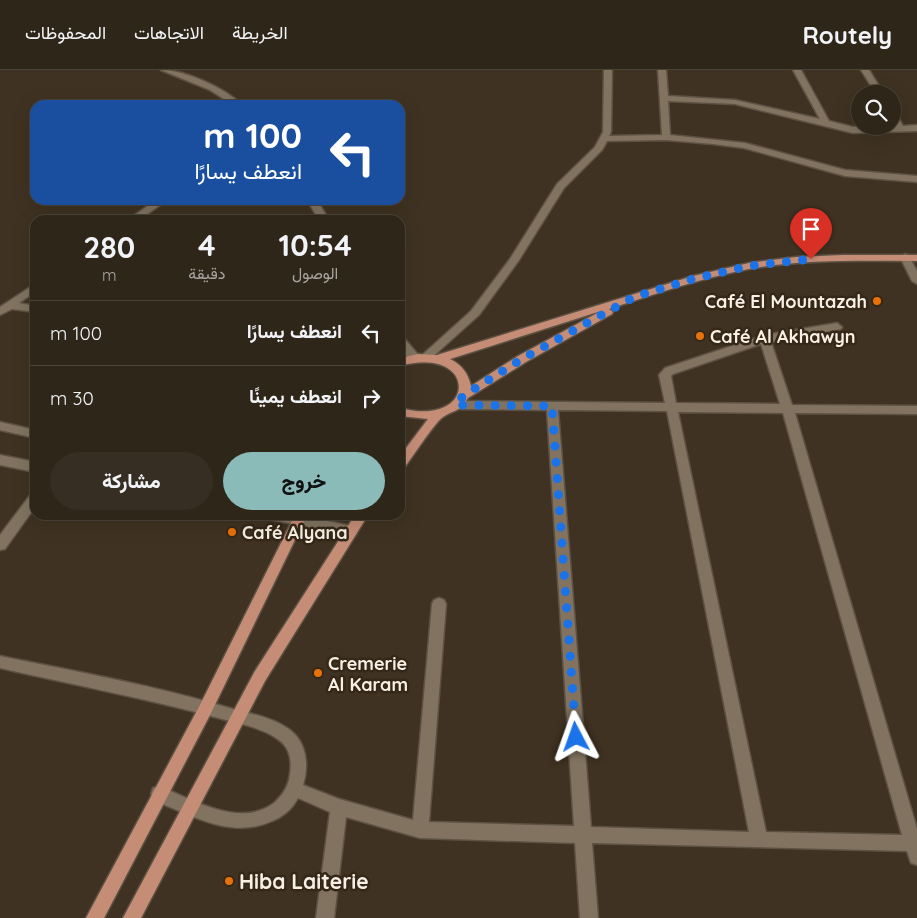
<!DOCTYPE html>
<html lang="ar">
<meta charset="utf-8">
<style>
:root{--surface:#2f261a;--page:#372e23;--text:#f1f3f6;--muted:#a7a5a2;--line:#4a4339;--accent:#8bbbb9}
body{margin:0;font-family:Quicksand,Vazirmatn,sans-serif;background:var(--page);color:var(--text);direction:rtl;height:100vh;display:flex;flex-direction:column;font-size:19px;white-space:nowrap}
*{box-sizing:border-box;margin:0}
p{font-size:16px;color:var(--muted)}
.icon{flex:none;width:28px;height:28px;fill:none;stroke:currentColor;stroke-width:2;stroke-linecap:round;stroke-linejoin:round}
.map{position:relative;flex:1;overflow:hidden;direction:ltr}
.details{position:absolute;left:30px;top:145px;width:375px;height:305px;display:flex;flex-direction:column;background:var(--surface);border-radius:15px;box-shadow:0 5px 20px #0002,0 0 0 1px var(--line);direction:rtl}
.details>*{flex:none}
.hud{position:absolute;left:30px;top:30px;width:375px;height:105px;border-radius:15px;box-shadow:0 5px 20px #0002,0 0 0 1px var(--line);direction:rtl;background:#1a4fa0;color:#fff;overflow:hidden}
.tools{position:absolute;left:851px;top:15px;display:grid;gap:10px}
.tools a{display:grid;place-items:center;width:50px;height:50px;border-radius:50%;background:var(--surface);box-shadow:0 5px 20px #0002,0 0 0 1px var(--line);font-size:25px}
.pin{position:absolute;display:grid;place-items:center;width:42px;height:42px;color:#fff;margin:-51px -21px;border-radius:50% 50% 50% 0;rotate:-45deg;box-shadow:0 0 5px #0007}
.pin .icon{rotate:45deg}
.me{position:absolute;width:55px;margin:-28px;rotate:356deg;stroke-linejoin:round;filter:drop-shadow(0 0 4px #0008)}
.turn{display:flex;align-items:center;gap:18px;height:105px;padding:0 20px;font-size:22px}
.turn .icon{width:65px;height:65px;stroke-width:2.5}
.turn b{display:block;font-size:35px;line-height:42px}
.eta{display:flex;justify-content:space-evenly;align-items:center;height:85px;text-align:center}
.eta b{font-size:30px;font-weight:800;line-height:35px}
.button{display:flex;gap:10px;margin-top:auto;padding:10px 20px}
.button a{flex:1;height:58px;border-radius:30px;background:var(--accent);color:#111;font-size:20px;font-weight:800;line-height:58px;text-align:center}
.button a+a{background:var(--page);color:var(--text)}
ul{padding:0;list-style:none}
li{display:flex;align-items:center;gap:15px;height:65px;padding:0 20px;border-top:1px solid var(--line)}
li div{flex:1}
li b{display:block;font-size:19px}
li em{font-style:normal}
header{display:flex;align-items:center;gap:30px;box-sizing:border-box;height:70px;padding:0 25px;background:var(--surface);border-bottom:1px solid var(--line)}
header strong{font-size:24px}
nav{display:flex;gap:28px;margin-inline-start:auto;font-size:18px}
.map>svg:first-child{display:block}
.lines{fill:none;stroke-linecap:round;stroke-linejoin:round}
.minor-casing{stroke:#5d5143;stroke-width:3}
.major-casing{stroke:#5d5143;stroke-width:3}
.minor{fill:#817360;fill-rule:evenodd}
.major{fill:#c68d76;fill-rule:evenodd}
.route{stroke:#1a73e8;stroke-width:9;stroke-dasharray:0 16.2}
.food-dot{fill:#e8710a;stroke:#352818;stroke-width:2}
.labels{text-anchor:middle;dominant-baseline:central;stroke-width:5;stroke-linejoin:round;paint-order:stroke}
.poi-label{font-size:18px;font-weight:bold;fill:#f8efe5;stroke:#352818;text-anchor:start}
.near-poi-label{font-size:21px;font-weight:bold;fill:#f8efe5;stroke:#352818;text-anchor:start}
</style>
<header>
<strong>Routely</strong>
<nav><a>الخريطة</a><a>الاتجاهات</a><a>المحفوظات</a></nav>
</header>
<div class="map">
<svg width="917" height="848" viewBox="0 0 917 848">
<rect width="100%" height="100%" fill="#3f3222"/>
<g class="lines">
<defs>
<path id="minor" d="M161,0C185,0 225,18 242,35H233L210,20Z
M604,0H612L611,62L609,66L662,65L658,0H666L668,26L735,30L820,49L793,0H801L829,51L853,57L895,56L892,52V42H895L903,56L917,55V61L853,63L735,34L668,31L670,65L745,73L845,100L917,106V112L845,106L744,78L713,74L666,70L607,71L602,80L564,118L519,190L479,245L429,290L425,291L420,288L415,292L411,291L400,278V267L404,268L420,287L471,241L510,189L557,114L595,77L603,62Z
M861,0H869L884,24H876Z
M156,130H167L139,150H128Z
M307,130H317L329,150H319Z
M905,184L908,185L917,201V214L912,211L900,187Z
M35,214V222L19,233L35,236V242L12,239L0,245V237Z
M837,253L842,257L841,259L771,272L792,335L917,336V344L795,343L917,759V795L911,793L907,781L592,773L598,848H580L575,773L420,768L346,747L334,848H316L330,742L298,728C292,739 283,747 272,751C232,770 191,745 153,730L151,724L153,718L159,716C192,729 240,759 274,733C283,725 289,715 290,704C292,691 290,678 279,670C264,658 240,654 222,649C149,629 74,615 0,598V586C78,602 157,616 233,639C252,644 274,648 290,660C307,673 309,696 303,715L339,729L413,750L432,534L434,530L439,528L444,530L446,534L429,752L574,756L547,340L456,339L450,335L456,331L665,333L659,305L665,298L765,265ZM761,274L780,334L676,333L671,306L673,304ZM558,340L667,341L749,762L591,757ZM678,342L783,343L902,765L766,762Z
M0,352L35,360V368L0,360Z
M0,385L35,392V402L0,395Z
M35,422V437L5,479L0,480V465L31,424Z
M268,445H298L351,456L356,457L357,461L356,465L351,466L274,450L269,449Z"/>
<path id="major" d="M843,185H917V191C861,191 804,189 749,199C701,208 655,224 609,239L613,242L612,244L526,292L468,328C459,343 455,339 443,347C435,352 412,388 404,398L400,400V386L428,349L400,346V338C479,359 478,274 400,296V288L418,284L437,285L693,206L749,193L796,187ZM601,241L518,286L471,316C468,303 462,295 450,289Z
M295,445H307L211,643L104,848H86L201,633Z
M355,445H368L265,611L141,848H123L255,601Z"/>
</defs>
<!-- minor casing -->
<use href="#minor" class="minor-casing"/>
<!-- major casing -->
<use href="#major" class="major-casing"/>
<!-- minor -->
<use href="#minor" class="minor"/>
<!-- major -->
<use href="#major" class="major"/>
</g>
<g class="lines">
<!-- route -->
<path class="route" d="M576,667L552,336L456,335L463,326L522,289L634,227L693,209L749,196L811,189"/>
</g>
<!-- markers -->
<g class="food-dot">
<circle cx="877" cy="231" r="5"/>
<circle cx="700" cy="266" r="5"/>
<circle cx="232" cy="462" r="5"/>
<circle cx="318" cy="603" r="5"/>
<circle cx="229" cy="811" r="5"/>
</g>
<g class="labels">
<!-- poi labels -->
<g class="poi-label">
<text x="867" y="231" text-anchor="end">Café El Mountazah</text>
<text x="710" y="266">Café Al Akhawyn</text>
<text x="242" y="462">Café Alyana</text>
<text x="328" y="593">Cremerie<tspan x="328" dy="21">Al Karam</tspan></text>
</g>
<!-- near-poi labels -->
<g class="near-poi-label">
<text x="239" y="811">Hiba Laiterie</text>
</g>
</g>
</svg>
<div class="tools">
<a><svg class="icon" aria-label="search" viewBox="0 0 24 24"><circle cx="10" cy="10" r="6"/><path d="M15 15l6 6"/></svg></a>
</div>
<div class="pin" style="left:811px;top:189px;background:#d93025"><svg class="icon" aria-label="arrive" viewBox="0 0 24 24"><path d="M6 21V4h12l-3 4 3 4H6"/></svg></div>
<svg class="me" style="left:576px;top:667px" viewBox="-20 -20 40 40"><path d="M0-17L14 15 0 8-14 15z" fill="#1a73e8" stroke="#fff" stroke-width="4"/></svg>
<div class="hud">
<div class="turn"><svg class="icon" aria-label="left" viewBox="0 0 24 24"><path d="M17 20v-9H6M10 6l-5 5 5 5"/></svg><div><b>100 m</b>انعطف يسارًا</div></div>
</div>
<section class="details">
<div class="eta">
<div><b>10:54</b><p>الوصول</p></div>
<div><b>4</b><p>دقيقة</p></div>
<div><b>280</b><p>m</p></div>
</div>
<ul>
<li><svg class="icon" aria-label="left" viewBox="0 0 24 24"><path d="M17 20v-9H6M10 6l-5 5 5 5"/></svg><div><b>انعطف يسارًا</b></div><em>100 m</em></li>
<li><svg class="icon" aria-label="right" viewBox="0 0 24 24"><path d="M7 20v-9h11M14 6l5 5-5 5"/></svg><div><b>انعطف يمينًا</b></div><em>30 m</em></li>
</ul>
<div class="button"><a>خروج</a><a>مشاركة</a></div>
</section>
</div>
